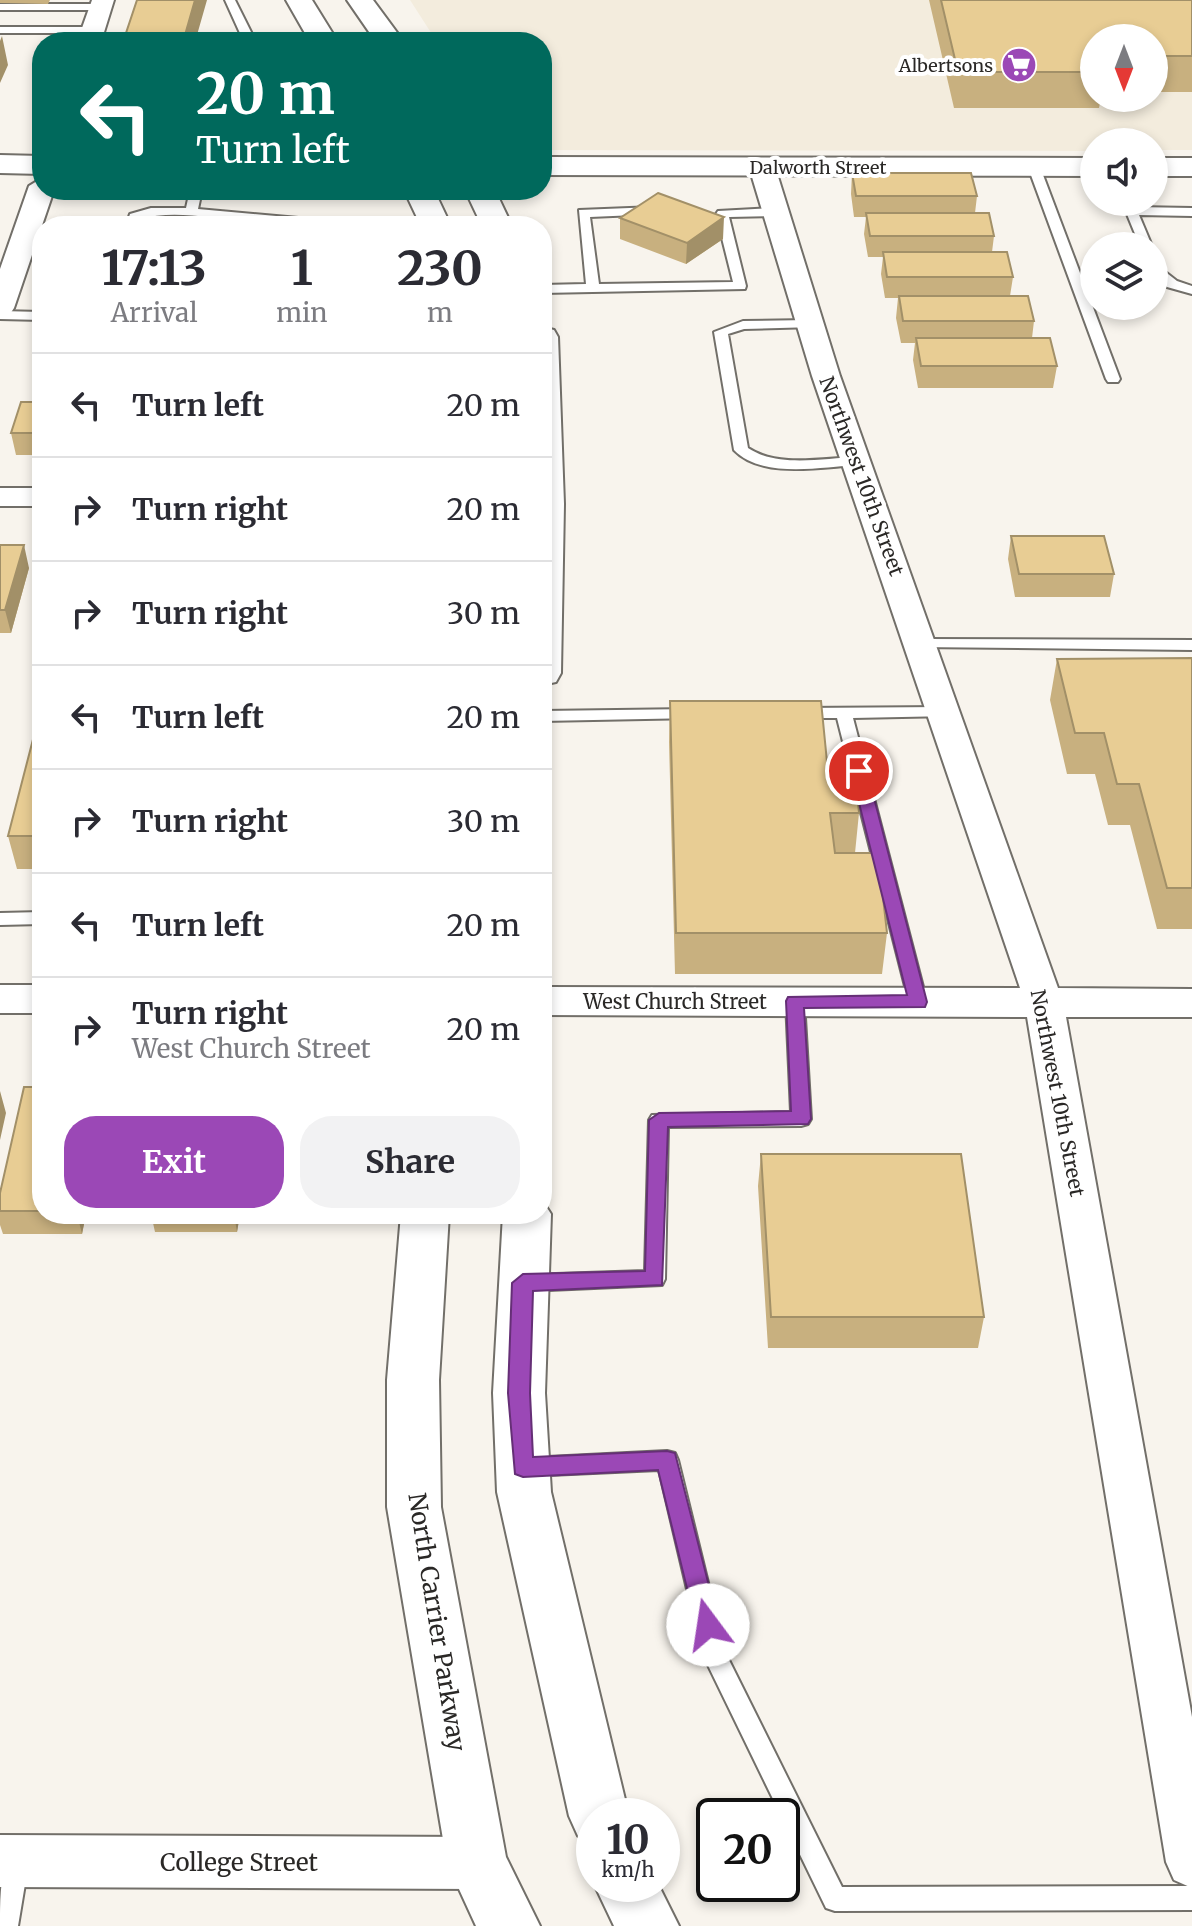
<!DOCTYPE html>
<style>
:root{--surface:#fff;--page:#f2f2f3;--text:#2b2b33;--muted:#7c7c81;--line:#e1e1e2;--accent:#9b48b6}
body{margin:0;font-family:Merriweather,serif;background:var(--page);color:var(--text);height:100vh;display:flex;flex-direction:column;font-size:30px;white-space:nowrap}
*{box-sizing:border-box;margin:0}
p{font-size:26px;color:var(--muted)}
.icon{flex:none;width:44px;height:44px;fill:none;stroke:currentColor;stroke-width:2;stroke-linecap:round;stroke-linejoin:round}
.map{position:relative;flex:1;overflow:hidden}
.drawer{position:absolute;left:32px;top:216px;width:520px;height:1008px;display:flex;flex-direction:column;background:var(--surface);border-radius:32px;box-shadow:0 4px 12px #0003}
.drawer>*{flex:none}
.hud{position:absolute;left:32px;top:32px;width:520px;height:168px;border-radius:32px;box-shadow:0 4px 12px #0003;background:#00695c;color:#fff;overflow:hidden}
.needle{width:52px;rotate:180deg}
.tools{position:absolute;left:1080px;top:24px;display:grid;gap:16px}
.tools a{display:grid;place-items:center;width:88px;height:88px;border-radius:50%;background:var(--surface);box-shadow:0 4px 12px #0003;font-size:40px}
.speed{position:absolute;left:576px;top:1798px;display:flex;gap:16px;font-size:40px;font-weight:700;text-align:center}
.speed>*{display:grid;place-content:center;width:104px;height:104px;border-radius:50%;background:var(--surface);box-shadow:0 4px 12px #0003;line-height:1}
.speed small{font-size:20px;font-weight:400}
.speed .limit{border:4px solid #111;border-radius:12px;background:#fff;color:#111}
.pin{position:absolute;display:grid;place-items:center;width:68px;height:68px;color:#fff;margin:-34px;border:4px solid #fff;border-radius:50%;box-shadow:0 2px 8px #0007}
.me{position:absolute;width:88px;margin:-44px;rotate:346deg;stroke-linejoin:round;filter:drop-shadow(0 0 6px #0008)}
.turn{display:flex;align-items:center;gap:28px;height:168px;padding:0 32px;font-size:36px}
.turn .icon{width:104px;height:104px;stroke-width:2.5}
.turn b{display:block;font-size:56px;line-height:68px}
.eta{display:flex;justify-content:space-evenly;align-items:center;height:136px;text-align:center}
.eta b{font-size:48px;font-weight:700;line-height:56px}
.button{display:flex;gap:16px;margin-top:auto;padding:16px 32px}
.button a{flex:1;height:92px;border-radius:32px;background:var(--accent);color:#fff;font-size:32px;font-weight:700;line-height:92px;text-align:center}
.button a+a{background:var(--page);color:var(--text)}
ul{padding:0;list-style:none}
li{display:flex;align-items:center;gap:24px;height:104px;padding:0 32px;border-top:2px solid var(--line)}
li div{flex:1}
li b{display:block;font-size:30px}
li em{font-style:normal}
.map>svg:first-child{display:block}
.built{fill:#f3ecdd;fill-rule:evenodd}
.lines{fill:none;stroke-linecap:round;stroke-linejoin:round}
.lane-casing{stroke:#726f69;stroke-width:4}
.street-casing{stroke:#726f69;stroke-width:4}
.secondary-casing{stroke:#726f69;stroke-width:4}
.lane{fill:#fff;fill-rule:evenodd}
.street{fill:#fff;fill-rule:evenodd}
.secondary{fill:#fff;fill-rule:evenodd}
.wall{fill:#c8b07f}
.shaded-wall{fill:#a29068}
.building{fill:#e8cd94;stroke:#a29068;stroke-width:2}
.route{fill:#9b48b6;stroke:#652f76;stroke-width:2}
.labels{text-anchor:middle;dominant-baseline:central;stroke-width:8;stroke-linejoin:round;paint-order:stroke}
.far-poi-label{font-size:18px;fill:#2a2826;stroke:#fff;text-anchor:end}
.far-street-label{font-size:18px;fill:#2a2826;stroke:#fff}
.street-label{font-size:20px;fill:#2a2826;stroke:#fff}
.near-street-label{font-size:24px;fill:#2a2826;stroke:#fff}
</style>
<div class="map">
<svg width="1192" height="1926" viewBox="0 0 1192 1926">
<rect width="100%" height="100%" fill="#f8f4ed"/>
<!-- built -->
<path class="built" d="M410,0H1192V150H1154V142H1094V151L542,150V42H437ZM1094,38H1154V98H1094Z"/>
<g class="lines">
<defs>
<path id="lane" d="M225,0H235L256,42H244Z
M0,4H100L105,7L100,10H0Z
M0,27H93L99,30L93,33H0Z
M1030,164L1040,167L1120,379L1118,382H1108L1106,379L1028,167Z
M190,190H202L198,209L343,222L349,226C314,226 279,224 244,221C211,218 172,210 140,219L138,226H126L130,214L151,208H186Z
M1122,202H1134L1136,207L1192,208V216L1139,215L1152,246H1140Z
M655,207L661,211L659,214L590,217L599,284L733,282L716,214L718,211L776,208L782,212L776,216L729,217L746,286L745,289L542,293V285L586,284L579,210Z
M1154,263L1177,281L1192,286V294L1167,287L1154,274Z
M0,311L42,312V320L0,319Z
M810,320L815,321V327L744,329L728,334L748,448C778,468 823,458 857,457L864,461L857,465C821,467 762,479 734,450L714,332L743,321Z
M922,639L1192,640V650L916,647L914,644Z
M945,707L951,708L953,712L951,716L853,718L927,1002L918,1009L909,1002L837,718H800L792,713L800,708Z
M691,709L699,714L697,718L542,721V711Z
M42,912V924L0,925V913Z
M795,994L804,1001L811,1119L808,1124L801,1126L668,1127L665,1279L662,1285L526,1291L519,1289L516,1283L519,1277L526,1275L645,1271L649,1120L652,1115L791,1112L786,1001Z
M667,1451L675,1453L678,1460L725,1652L842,1887L1192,1886V1910L835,1911L826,1908L702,1653L659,1470L527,1476L519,1474L516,1467L519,1460L527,1458Z
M16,1854L25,1857L28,1866L18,1926H0C0,1903 0,1879 7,1857Z"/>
<path id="street" d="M92,0H114L101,42H77Z
M762,159L775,167L840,376L1058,988L1192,989V1017H1066L1192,1717V1888L1174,1880L1166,1862L1027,1017L542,1015V987L1020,988L812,376L749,167Z
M42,178V190H54L14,308L10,314L0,316V269L29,186Z
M0,488H42V506H0Z
M0,985H42V1013H0Z
M0,1835L477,1837L495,1845L503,1863L495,1881L477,1889L0,1887Z"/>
<path id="secondary" d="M286,0H312L338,42H310Z
M347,0H373L404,42H376Z
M0,155L42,156V174L0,173Z
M542,157L1094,158V176L542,175Z
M1154,158H1192V176H1154Z
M404,190H434L451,226H421Z
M465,190H495L512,226H482Z
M542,327L554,330L558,337L564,504L561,673L556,682L542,685Z
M542,1200L551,1214L545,1393L551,1492L629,1816H594V1843L578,1836L569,1816L497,1492L493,1393L503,1214H542Z
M401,1214H449L439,1380L441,1507L506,1857L540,1926H476L447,1863L387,1507V1380Z
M594,1884H658L679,1926H614Z"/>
</defs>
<!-- lane casing -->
<use href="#lane" class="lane-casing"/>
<!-- street casing -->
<use href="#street" class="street-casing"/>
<!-- secondary casing -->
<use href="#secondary" class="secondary-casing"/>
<!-- lane -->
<use href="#lane" class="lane"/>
<!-- street -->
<use href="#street" class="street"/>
<!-- secondary -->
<use href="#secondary" class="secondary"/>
</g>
<!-- wall -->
<path class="wall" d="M0,0H50L48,4L0,3Z
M929,0H1192V92H1154V38H1094V98H1101L1099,108H954Z
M852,173L977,196L975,213L994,236L992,252L1013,277L1010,296L1034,321L1032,338L1057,366L1053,388H918L913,360L915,343H901L896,318L898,298H885L881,274L883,257H868L864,234L866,217H854L851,194Z
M620,218L723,239L686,264L620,239Z
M42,402V455H16L11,433Z
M1011,536L1114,574L1110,597H1015L1008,559Z
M0,545L29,568L11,633H0Z
M1192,658V929H1157L1130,825H1108L1095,774H1067L1050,700L1057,659Z
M670,701L828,772L859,813L855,853L887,933L882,974H675L669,742Z
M42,720V869H17L8,836Z
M42,1087V1214H86L82,1234H3L0,1225V1193Z
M761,1154L984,1317L978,1348H768L758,1186Z
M151,1214H240L237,1232H155Z"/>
<!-- shaded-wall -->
<path class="shaded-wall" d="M195,0H207L195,42H183Z
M2,36L8,65L0,83V41Z
M724,217L723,239L686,264L687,243Z
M24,545L29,568L11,633L5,610Z
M0,1091L6,1113L0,1140Z
M77,1214H86L82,1234Z
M234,1214H240L237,1232Z"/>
<!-- building -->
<path class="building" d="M137,0H195L183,42H123Z
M941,0H1192V56H1154V38H1094V72H958Z
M852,173H971L977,196H856Z
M658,193L724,217L687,243L620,218Z
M866,213H989L994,236H870Z
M883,252H1007L1013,277H887Z
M899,296H1028L1034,321H903Z
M916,338H1050L1057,366H921Z
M21,402H42V433H11Z
M1011,536H1104L1114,574H1019Z
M0,545H24L5,610H0Z
M1192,658V888H1167L1139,784H1117L1104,733H1075L1057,659Z
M670,701H821L828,772H855L859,813H830L835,853H878L887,933H676Z
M38,720H42V836H8Z
M24,1087H42V1211H0V1193Z
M761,1154H961L984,1317H771Z"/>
<!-- route -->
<path class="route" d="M859,765L867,771L927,1002L925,1007L804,1008L811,1119L808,1124L668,1127L662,1285L533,1291L530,1393L533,1457L667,1451L675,1453L719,1625L716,1633L708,1636L699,1633L696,1625L658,1470L523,1477L515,1474L508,1393L512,1283L523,1274L645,1271L649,1120L659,1113L791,1111L786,1001L788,997L907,995L851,771Z"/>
<!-- icons -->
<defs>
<symbol id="supermarket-disc" viewBox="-11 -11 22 22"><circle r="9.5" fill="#9b48b6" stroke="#fff"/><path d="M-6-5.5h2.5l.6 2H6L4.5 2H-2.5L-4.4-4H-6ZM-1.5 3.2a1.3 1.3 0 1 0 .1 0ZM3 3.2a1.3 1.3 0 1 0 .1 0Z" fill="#fff"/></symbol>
</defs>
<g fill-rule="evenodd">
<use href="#supermarket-disc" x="999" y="45" width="40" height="40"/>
</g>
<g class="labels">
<!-- far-poi labels -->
<g class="far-poi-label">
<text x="993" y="65">Albertsons</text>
</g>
<!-- far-street labels -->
<g class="far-street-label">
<text x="818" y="167">Dalworth Street</text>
</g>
<!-- street labels -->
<g class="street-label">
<text transform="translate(862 476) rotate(70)">Northwest 10th Street</text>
<text x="675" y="1001">West Church Street</text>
<text transform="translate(1058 1093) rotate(79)">Northwest 10th Street</text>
</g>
<!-- near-street labels -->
<g class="near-street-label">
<text transform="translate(437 1622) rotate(81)">North Carrier Parkway</text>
<text x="239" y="1862">College Street</text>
</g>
</g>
</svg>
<div class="tools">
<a><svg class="needle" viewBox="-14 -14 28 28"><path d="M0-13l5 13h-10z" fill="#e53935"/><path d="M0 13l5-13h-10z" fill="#7c7c81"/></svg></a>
<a><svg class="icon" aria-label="sound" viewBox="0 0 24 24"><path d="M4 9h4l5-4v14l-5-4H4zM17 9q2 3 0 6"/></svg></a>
<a><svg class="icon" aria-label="layers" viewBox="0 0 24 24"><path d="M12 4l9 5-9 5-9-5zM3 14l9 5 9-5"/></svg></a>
</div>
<div class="speed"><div>10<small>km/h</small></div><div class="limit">20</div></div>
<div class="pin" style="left:859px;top:771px;background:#d93025"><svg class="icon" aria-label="arrive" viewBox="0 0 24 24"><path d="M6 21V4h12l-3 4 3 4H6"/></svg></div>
<svg class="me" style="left:708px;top:1625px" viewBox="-20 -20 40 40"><circle r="19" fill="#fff"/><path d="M0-13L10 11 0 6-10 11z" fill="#9b48b6"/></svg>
<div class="hud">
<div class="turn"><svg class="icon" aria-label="left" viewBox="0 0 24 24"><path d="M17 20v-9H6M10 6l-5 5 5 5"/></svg><div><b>20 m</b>Turn left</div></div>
</div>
<section class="drawer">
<div class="eta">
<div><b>17:13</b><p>Arrival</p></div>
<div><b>1</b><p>min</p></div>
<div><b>230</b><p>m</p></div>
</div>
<ul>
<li><svg class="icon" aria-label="left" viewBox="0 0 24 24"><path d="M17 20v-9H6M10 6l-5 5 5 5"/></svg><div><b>Turn left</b></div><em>20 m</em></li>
<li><svg class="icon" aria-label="right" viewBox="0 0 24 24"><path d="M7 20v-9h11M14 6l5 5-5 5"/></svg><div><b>Turn right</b></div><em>20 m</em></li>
<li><svg class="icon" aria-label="right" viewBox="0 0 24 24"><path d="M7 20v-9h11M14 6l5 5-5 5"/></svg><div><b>Turn right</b></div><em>30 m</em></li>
<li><svg class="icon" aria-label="left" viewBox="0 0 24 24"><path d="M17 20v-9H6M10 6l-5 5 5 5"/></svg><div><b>Turn left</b></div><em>20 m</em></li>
<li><svg class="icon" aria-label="right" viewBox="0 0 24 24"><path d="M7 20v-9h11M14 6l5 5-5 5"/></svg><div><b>Turn right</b></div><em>30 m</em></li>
<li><svg class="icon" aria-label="left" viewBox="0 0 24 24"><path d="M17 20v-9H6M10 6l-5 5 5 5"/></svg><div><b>Turn left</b></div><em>20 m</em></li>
<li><svg class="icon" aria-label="right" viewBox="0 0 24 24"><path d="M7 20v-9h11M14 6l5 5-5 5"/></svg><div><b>Turn right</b><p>West Church Street</p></div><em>20 m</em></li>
</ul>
<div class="button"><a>Exit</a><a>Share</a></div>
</section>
</div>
